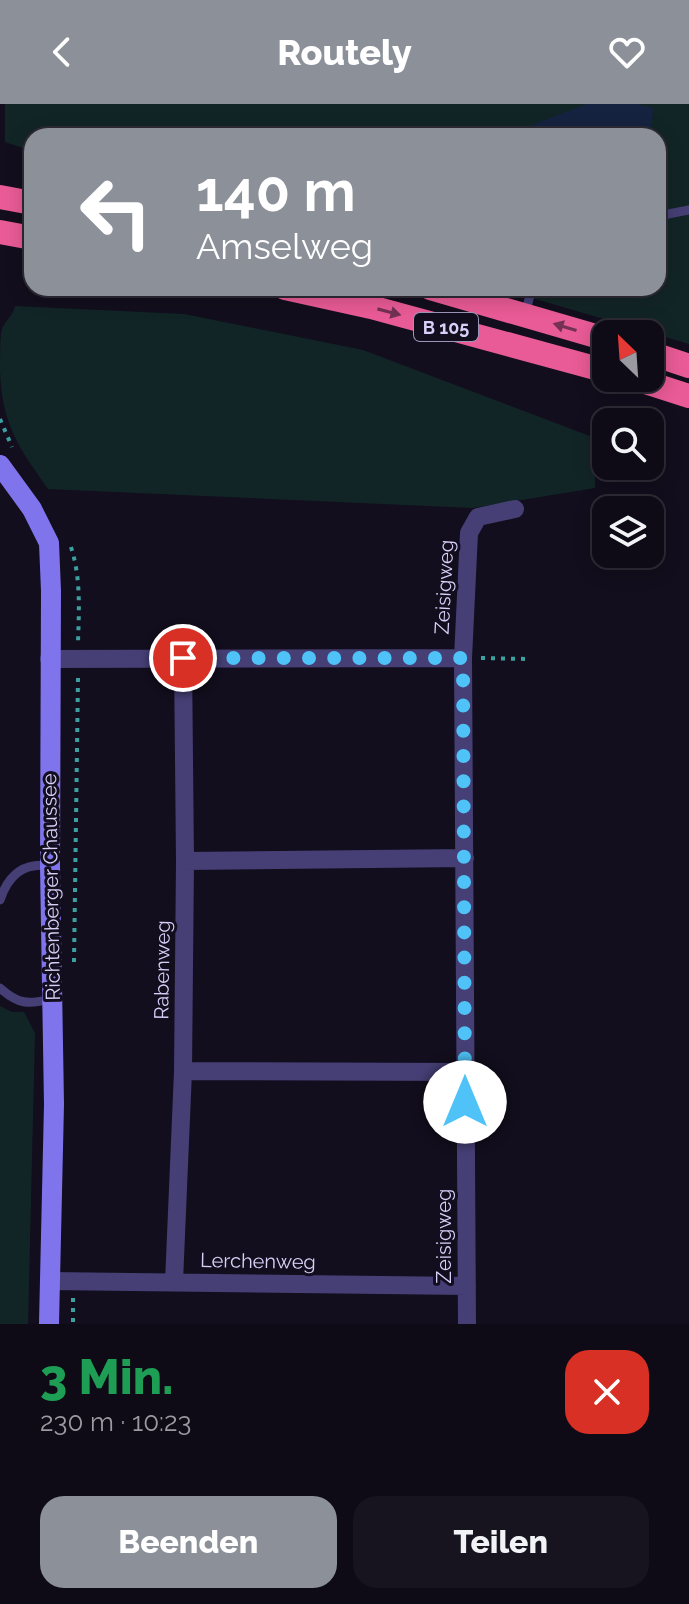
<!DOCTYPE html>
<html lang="de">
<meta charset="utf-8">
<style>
:root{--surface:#0e0a16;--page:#17131f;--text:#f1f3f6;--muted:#9b9aa1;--line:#2e2b35;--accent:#8c9099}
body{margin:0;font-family:Raleway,sans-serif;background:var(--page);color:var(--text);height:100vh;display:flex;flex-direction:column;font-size:30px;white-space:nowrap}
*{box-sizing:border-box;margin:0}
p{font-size:26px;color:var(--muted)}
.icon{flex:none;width:44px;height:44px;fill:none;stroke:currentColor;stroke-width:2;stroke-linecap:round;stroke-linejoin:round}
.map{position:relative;height:1220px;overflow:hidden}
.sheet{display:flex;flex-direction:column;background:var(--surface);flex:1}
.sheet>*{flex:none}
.guide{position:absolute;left:24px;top:24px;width:642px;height:168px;border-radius:24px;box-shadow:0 4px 20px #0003,0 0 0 2px var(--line);background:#8c9099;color:#fff;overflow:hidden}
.needle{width:52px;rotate:335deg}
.controls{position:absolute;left:592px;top:216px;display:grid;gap:16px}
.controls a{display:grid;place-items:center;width:72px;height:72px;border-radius:16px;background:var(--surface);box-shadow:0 4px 20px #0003,0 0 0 2px var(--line);font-size:40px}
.pin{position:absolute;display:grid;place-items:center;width:68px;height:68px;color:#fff;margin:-34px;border:4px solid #fff;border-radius:50%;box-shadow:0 2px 8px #0007}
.me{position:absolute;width:88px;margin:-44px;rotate:0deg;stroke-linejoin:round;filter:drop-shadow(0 0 6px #0008)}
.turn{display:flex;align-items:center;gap:28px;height:168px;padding:0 40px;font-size:36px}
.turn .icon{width:104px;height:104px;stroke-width:2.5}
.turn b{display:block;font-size:56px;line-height:68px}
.round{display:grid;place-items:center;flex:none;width:84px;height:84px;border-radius:24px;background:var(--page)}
.summary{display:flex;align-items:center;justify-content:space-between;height:136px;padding:0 40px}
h1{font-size:48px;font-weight:800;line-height:60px;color:#1e9e55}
.button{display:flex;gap:16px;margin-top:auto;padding:16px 40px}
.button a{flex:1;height:92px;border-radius:24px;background:var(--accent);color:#fff;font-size:32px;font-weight:800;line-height:92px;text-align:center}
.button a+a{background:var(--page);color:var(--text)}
header{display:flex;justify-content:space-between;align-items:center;height:104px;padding:0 40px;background:var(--accent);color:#fff;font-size:36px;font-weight:800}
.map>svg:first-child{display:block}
.green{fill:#122526}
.water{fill:#152340}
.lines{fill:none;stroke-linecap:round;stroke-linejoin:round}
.path{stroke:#3da0a0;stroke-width:4;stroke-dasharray:4 6;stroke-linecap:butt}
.lane{stroke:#453f75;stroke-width:9}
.street{stroke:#453f75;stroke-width:18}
.secondary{stroke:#7f74ec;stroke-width:20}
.highway{stroke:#e95b96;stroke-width:24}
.oneway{fill:#733153}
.route{stroke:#4fc3f7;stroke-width:14;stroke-dasharray:0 25.2}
.labels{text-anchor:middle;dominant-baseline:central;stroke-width:6;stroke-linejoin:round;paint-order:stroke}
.shield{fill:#120e1d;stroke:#9d96b7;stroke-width:2}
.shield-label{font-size:18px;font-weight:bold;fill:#d8d0f9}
.street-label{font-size:20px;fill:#d8d0f9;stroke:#120e1d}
</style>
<header><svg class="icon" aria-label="back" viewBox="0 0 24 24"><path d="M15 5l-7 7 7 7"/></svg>Routely<svg class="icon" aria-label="heart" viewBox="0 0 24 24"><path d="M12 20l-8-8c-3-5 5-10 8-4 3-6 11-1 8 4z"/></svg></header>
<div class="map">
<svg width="689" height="1220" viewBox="0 0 689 1220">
<rect width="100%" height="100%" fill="#120e1d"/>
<!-- green -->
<path class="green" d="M5,0H689V240L498,184H658V32H32V47L5,38Z
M15,202L184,210L363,246L595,334V384L473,404L48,385C18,342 2,321 0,266C0,254 0,241 1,229C3,217 13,213 15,202Z
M0,902L12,908H24L35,929L28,1220H0Z"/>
<!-- water -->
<path class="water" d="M587,0H636L653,4L651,32H510L532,21Z"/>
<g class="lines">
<!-- path -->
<path class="path" d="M0,315L12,343
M71,443C81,474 79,506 78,538
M481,554L528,555
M74,858L78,574
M73,1194V1220"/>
<!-- lane -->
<path class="lane" d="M658,112L689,106
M525,210L532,184
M0,796C8,772 23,758 50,762
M0,884C18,900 28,901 51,895"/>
<!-- street -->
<path class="street" d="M49,555L463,554
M185,757L465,754
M183,967L465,968
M49,1177L467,1182
M174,1178L183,967L185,757L183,554
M467,1220L463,554L469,429L478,413L515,405"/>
<!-- secondary -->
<path class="secondary" d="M0,361L32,405L49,439L51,487L50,762L54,1000L49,1220"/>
<!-- highway -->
<path class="highway" d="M0,93L32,99
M0,128L32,134
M285,184L371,203L606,267
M430,184L606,235
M650,249L689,262
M633,274L689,292"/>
</g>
<!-- one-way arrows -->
<defs><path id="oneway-solid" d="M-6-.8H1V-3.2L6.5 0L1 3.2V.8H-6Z" transform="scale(2)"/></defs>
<g class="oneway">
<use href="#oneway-solid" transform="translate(389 208) rotate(15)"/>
<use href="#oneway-solid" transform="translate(565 223) rotate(-163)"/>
</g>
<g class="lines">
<!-- route -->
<path class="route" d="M183,554H463L465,998"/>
</g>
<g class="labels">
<!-- shield labels -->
<rect class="shield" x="414" y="209" width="64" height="28" rx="6"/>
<g class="shield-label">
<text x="446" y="223">B 105</text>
</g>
<!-- street labels -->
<g class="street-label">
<text transform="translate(444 483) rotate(-87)">Zeisigweg</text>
<text transform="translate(51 783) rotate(-91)">Richtenberger Chaussee</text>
<text transform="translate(162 866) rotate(-89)">Rabenweg</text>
<text transform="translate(444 1132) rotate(-90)">Zeisigweg</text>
<text transform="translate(258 1157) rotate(1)">Lerchenweg</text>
</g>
</g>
</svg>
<div class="controls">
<a><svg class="needle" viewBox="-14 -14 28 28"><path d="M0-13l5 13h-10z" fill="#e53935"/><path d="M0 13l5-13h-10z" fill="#9b9aa1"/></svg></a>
<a><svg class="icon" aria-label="search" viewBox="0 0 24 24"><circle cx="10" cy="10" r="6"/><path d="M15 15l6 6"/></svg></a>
<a><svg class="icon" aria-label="layers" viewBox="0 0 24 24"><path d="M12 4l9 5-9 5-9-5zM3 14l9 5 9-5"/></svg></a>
</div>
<div class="pin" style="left:183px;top:554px;background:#d93025"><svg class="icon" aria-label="arrive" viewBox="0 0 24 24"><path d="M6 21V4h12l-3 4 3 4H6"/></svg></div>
<svg class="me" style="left:465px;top:998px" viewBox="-20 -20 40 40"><circle r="19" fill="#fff"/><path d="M0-13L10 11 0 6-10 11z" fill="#4fc3f7"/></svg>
<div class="guide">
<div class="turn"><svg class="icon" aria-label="left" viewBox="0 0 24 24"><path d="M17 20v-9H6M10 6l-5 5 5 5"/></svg><div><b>140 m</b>Amselweg</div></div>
</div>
</div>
<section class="sheet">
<div class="summary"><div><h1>3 Min.</h1><p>230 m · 10:23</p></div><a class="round" style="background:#d93025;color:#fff"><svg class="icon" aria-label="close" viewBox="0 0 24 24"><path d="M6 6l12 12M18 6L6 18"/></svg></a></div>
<div class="button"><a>Beenden</a><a>Teilen</a></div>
</section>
